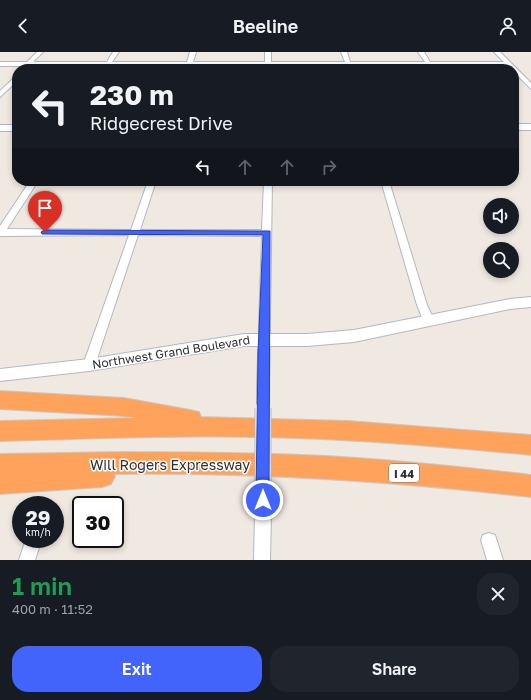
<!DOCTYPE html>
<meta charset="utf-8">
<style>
:root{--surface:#171b24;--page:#20242c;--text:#f1f3f6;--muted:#9ea1a6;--accent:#4264fb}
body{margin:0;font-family:"Golos Text",sans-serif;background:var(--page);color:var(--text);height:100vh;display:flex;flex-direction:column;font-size:15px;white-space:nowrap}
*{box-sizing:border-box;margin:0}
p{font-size:13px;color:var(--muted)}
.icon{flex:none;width:22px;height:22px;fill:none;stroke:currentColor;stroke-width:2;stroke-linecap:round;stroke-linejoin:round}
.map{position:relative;height:508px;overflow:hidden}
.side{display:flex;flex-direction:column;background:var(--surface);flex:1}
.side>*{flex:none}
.banner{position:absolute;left:12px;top:12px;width:507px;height:122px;border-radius:16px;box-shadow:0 2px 6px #0003;background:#171b24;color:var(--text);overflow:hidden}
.tools{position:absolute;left:483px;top:146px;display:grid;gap:8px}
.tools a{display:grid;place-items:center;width:36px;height:36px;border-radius:50%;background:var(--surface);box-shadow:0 2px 6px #0003;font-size:20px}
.speed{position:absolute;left:12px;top:444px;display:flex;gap:8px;font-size:20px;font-weight:700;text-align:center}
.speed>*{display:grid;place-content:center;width:52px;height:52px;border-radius:50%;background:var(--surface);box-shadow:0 2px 6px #0003;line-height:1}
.speed small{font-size:10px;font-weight:400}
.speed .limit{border:2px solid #111;border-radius:6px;background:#fff;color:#111}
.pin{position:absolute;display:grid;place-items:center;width:34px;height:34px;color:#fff;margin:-41px -17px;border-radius:50% 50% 50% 0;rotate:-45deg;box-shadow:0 0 4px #0007}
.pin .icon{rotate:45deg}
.me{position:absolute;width:44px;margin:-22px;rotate:0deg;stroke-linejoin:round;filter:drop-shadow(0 0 3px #0008)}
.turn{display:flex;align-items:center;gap:14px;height:84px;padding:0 12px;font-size:18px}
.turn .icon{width:52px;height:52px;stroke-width:2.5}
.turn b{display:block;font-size:28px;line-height:34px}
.lanes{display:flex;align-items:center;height:38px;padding:0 12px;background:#0003;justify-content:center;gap:20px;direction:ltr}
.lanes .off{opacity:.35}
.round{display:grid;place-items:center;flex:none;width:42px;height:42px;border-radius:16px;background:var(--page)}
.head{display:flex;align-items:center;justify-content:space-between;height:68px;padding:0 12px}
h1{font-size:24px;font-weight:600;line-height:30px;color:#1e9e55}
.button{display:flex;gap:8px;margin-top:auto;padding:8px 12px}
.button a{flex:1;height:46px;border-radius:16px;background:var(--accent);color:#fff;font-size:16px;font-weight:600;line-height:46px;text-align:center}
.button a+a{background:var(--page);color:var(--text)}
header{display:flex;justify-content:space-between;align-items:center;height:52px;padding:0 12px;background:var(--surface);font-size:18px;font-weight:600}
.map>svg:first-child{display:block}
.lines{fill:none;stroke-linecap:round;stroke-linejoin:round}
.street-casing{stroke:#b4b7c1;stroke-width:2}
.secondary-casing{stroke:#b4b7c1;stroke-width:2}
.highway-casing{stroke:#c9c9c9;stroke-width:2}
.street{fill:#fff;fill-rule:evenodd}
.secondary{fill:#fff;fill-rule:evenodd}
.highway{fill:#ffa35c;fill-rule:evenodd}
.street-bridge-far1-casing{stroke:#b4b7c1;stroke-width:14;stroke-linecap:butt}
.street-bridge-casing{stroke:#b4b7c1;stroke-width:17;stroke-linecap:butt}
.street-bridge-far1{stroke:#fff;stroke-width:12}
.street-bridge{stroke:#fff;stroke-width:15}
.route{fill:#4264fb;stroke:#2b41a3}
.labels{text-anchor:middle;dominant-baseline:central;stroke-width:3;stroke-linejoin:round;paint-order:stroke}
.shield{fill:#fff;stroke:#6d6d6d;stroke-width:1}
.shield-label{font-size:11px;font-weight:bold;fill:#2e2e2e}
.street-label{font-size:12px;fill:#2e2e2e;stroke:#fff}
.near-street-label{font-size:14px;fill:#2e2e2e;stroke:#fff}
</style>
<header><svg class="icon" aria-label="back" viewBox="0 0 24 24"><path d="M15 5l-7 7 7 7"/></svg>Beeline<svg class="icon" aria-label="person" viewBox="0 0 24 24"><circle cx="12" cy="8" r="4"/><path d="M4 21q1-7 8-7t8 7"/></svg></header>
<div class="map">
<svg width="531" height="508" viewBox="0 0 531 508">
<rect width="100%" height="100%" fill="#efe9e1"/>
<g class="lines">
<defs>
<path id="street" d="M37,0H43L33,10H107L113,0H119L112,10H187L190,0H196L193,10H265V0H271V10H345L341,0H347L350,10H425L418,0H424L430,10H504L494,0H500L531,31V37L514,20V17H511L507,14H432L433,17H429L427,14H352L353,17H347L346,14H271V17H265V14H192L191,17H185L186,14H110L108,17H104L105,14H30L26,17L23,15L24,14H0V10H27Z
M17,23V29L0,45V39Z
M30,129H38L7,177L131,178L148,129H156L140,178H262L264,129H272L269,334L268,337L263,339L258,337L257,334L262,184L138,183L95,313L93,316L89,317L85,316L83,313L129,183L0,184V174Z
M381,129H389L427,253L435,270L433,273H425L417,253Z
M263,455L269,457L271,462L270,508H254L255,462L257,457Z
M489,481L495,483L503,508H487L481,488L483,483Z
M26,487H42L35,508H19Z"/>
<path id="secondary" d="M514,72H531V78H514Z
M0,73H17V79H0Z
M531,245V255L510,257L354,290L307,294H244L89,319L0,329V317L89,307L244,282H307L354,278L510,247Z"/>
<path id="highway" d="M0,339L124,346L190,358L199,360L201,365L348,369L531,383V403C438,394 344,386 251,385C167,383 84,387 0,389V369L136,366L124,364L0,357Z
M123,400C190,400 258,401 326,404C394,408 463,415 531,423V445C391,429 255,420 114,422L115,424L111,432L102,435L0,442V402Z"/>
</defs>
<!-- street casing -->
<use href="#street" class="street-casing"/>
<!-- secondary casing -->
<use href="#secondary" class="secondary-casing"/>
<!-- highway casing -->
<use href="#highway" class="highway-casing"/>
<!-- street -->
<use href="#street" class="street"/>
<!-- secondary -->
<use href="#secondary" class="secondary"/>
<!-- highway -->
<use href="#highway" class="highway"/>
<defs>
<path id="street-bridge-far1" d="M263,334V357"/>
<path id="street-bridge" d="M263,356V462"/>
</defs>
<!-- street-bridge-far1 casing -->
<use href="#street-bridge-far1" class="street-bridge-far1-casing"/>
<!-- street-bridge casing -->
<use href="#street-bridge" class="street-bridge-casing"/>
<!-- street-bridge-far1 -->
<use href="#street-bridge-far1" class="street-bridge-far1"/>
<!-- street-bridge -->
<use href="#street-bridge" class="street-bridge"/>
</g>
<!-- route -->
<path class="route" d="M45,178L270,179L269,448L267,452L263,454L258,452L256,448L258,301L263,183L42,182L41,180Z"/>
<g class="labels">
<!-- shield labels -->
<rect class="shield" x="389" y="412" width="30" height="18" rx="3"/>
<g class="shield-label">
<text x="404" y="421">I 44</text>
</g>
<!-- street labels -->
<g class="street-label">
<text transform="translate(171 300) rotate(-9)">Northwest Grand Boulevard</text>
</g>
<!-- near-street labels -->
<g class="near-street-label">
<text x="170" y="412">Will Rogers Expressway</text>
</g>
</g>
</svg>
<div class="tools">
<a><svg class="icon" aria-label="sound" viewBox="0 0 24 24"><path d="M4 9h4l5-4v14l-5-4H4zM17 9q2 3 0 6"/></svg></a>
<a><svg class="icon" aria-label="search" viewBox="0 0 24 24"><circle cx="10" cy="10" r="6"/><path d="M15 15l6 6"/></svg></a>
</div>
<div class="speed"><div>29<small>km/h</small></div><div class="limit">30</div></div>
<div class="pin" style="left:45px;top:180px;background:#d93025"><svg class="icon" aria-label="arrive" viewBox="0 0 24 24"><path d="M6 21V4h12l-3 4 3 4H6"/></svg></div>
<svg class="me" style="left:263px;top:448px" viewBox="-20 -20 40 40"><circle r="17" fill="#4264fb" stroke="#fff" stroke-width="3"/><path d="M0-11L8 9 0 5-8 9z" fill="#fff"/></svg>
<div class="banner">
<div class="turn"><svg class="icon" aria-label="left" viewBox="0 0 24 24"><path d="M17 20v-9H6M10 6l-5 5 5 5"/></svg><div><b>230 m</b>Ridgecrest Drive</div></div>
<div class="lanes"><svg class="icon" aria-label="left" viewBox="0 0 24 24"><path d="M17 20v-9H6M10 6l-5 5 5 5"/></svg><svg class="icon off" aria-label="ahead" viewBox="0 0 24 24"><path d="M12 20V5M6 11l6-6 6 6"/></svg><svg class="icon off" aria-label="ahead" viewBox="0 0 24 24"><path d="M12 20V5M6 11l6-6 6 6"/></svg><svg class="icon off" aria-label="right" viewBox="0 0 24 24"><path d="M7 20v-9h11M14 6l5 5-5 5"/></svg></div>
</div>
</div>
<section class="side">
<div class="head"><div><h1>1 min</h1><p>400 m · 11:52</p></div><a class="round"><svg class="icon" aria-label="close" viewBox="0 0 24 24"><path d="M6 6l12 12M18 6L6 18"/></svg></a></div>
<div class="button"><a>Exit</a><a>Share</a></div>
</section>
